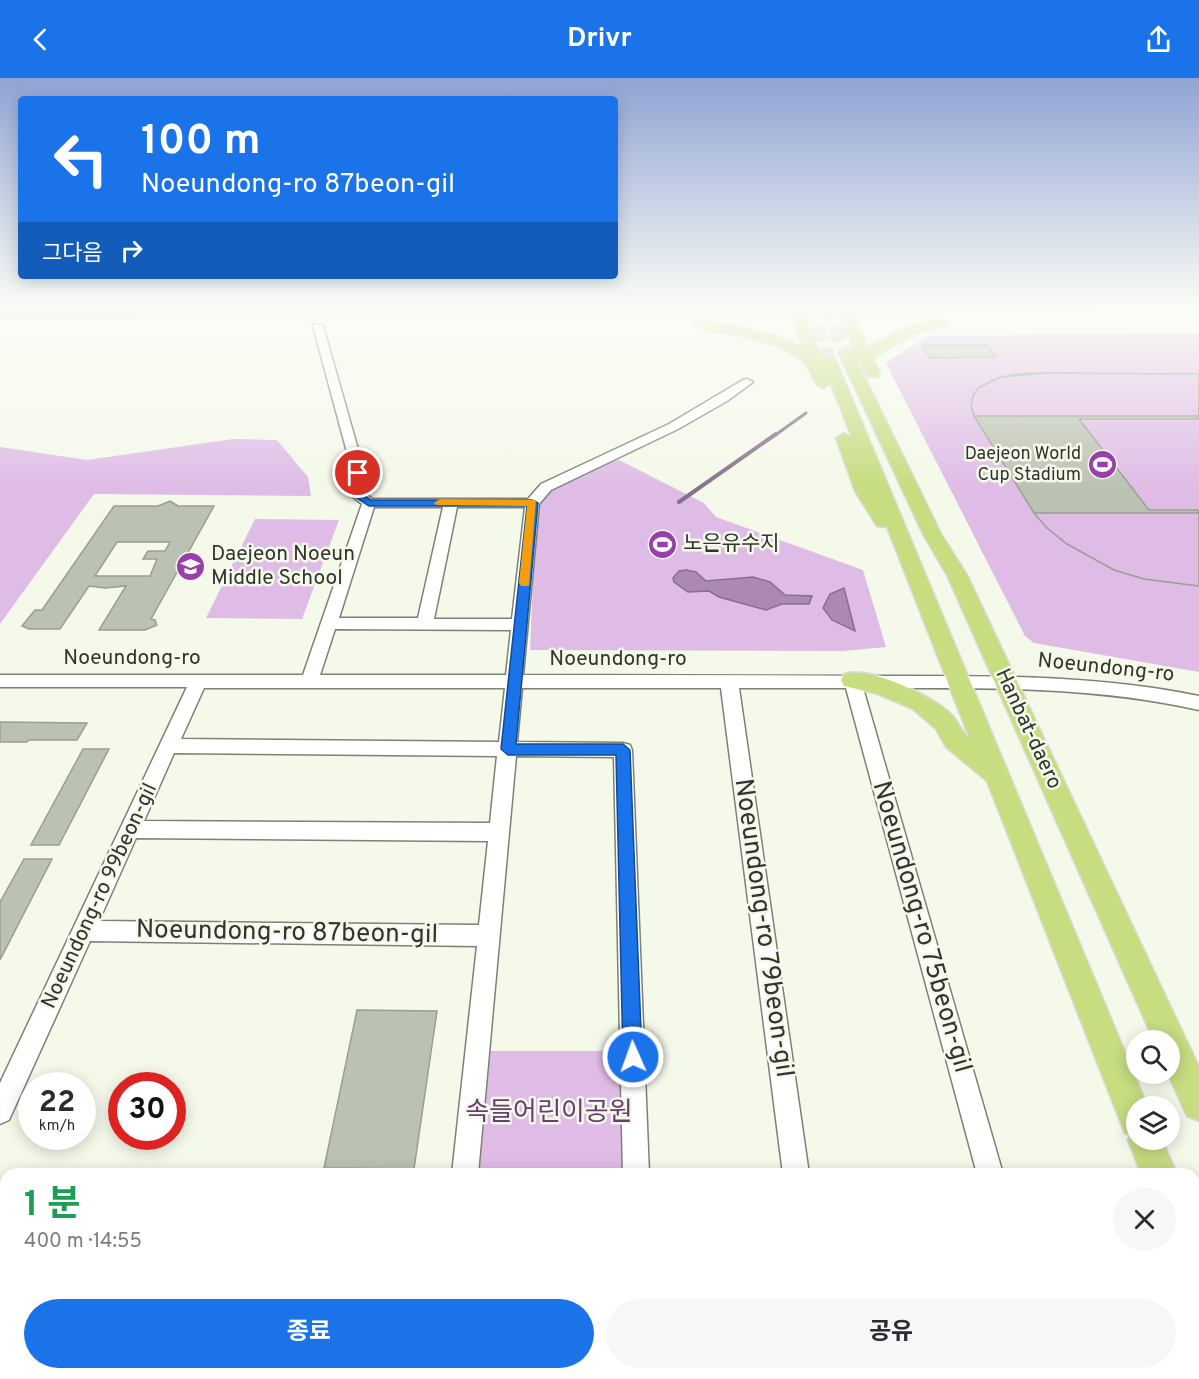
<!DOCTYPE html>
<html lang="ko">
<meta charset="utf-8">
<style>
:root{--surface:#fff;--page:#f7f7f7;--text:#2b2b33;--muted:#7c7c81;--accent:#1a73e8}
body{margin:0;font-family:Overpass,"Noto Sans KR",sans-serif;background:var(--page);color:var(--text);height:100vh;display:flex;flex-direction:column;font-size:22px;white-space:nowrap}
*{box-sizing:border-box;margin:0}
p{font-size:20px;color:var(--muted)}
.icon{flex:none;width:33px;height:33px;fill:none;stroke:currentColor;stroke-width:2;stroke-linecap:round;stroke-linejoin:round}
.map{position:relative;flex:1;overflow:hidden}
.side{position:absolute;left:0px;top:1090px;width:1200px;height:212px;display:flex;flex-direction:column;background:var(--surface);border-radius:18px 18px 0 0;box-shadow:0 3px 15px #0003}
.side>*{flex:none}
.top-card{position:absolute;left:18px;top:18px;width:600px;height:183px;border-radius:6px;box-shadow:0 3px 15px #0003;background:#1a73e8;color:#fff;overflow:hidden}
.tools{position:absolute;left:1126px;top:952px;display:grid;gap:12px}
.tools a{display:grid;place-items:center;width:54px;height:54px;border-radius:50%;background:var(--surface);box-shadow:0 3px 15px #0003;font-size:30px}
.speed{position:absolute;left:18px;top:994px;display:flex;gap:12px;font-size:30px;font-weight:700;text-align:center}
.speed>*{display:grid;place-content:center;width:78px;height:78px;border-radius:50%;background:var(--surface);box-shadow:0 3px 15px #0003;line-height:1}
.speed small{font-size:15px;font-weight:400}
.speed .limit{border:9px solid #d22;background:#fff;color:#111}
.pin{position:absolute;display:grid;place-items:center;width:51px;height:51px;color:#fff;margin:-26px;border:3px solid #fff;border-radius:50%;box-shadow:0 2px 6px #0007}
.me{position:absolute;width:66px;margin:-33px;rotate:358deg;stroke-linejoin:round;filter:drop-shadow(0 0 4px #0008)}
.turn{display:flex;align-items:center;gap:21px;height:126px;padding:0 24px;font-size:27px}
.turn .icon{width:78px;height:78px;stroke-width:2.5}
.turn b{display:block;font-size:42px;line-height:51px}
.then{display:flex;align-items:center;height:57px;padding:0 24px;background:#0003;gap:12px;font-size:22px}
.round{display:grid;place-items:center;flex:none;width:63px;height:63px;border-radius:32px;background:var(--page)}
.summary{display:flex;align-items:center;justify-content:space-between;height:102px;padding:0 24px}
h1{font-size:36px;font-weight:700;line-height:45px;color:#1e9e55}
.primary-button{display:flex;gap:12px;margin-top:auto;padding:12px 24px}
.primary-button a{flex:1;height:69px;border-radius:36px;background:var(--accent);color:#fff;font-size:24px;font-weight:700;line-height:69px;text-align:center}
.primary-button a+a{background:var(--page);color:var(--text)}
header{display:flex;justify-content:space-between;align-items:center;height:78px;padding:0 24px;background:var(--accent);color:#fff;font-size:27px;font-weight:700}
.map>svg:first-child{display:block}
.green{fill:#dfbce6}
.water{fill:#ac89b3;stroke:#87708b;stroke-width:1.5}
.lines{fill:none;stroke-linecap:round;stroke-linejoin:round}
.stream-far1{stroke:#87708b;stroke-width:3}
.stream{stroke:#87708b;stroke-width:4}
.building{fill:#bcc2b3;stroke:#9a9f91;stroke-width:1.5;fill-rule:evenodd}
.major-tunnel{stroke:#cdd2c5;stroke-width:15;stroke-dasharray:15 8;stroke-linecap:butt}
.minor-casing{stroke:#7d8274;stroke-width:3}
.major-casing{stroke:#dadada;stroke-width:3}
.minor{fill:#fff;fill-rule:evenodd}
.major{fill:#c6dd80;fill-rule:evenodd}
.route{fill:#1a73e8;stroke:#114b97;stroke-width:1.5}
.slow{fill:#f59e0b}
.labels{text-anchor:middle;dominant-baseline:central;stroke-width:5;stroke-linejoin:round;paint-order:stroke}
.far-poi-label{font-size:18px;fill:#32342f;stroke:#f4f9ea;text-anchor:end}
.poi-label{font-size:21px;fill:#32342f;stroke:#f4f9ea;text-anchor:start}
.street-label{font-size:21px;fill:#32342f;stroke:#f4f9ea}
.near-street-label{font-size:26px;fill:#32342f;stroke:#f4f9ea}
.near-park-label{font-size:26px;fill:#693c73;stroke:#f4f9ea}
</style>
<header><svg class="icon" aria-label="back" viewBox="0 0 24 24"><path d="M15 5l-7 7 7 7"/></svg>Drivr<svg class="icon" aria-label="share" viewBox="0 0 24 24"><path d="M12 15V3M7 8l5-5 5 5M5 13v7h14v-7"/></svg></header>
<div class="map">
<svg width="1199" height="1301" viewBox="0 0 1199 1301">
<rect width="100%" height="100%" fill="#f4f9ea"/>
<!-- green -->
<path class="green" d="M1199,255V594L1034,565L1025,558L886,285L928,258Z
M233,361L277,362L308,399L311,418L94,416L0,546V369L87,382Z
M619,382L704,425L716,439L863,492L886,569L842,573L530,572L536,430L556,408L584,393Z
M255,441L339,442L302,541L206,540Z
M483,973H620L622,1096H472Z"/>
<!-- water -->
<path class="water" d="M686,492L696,494L706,503L753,499L770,504L785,517L812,518L809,526H782L766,532L719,519L709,513L688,514L674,504L673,500L679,493Z
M844,510L855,553L832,542L823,530L830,516Z"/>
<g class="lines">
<!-- stream-far1 -->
<path class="stream-far1" d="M774,358L806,335"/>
<!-- stream -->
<path class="stream" d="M679,424L776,356"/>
</g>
<!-- building -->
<path class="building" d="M922,267H987L996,279L930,280Z
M1047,295L1199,296V341H1079L1149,432H1199V508L1144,501L1114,492L1067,466L1047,450L1034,435L974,338L971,328L973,318L978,310L1001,299Z
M1047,295L1199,296V338H974L971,328L973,318L978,310L989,304L1001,299L1017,296Z
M170,423L178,428H214L151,541L155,542L157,547L145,552H99L126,508L105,510L89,508L60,551H29L22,548L35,532H42L114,428H158ZM117,464H170L165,473H148L143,481H157L150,498H95Z
M1034,435H1199V508L1144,501L1114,492L1067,466L1047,450Z
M0,644L87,645L77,662H29L27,664H0Z
M83,671H109L59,767H31Z
M24,781H52L0,882V824Z
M357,932L437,933L414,1091L324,1090Z
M0,1254H6V1296H158L156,1301H0Z
M308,1296H405L404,1301H308Z"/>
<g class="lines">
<!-- major-tunnel -->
<path class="major-tunnel" d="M807,228L828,280
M825,228L848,280"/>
<defs>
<path id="minor" d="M314,246L323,248L363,389L366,416L372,421H528L541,406L669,346L743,302L747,301L753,304L727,323L678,351L551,412L539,426L523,597C640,597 757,597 873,598C982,598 1092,596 1199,618V632C1089,607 975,610 863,610L1003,1096H977L846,610H739L809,1096H783L721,610H522L517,664L623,665L630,667L632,672L649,1096H623L614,679L516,678L478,1096H452L477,868L90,863L9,1042L0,1046V1005L187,609H0V597H303L362,426L352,418L351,389L313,248ZM374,429H443L418,540H339ZM457,429H525L512,541H434ZM335,551L511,552L506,597H320ZM204,610H505L499,664L181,661ZM174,675L497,678L490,745L144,743ZM136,760L488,763L479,847L99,843Z
M429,1296H459V1301H429Z
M628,1296H658V1301H628Z
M808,1296H838L839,1301H809Z
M1030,1296H1060L1062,1301H1032Z"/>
<path id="major" d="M788,228H1199V232L852,236L868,270L904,250L941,241L948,245L946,248L914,256L873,280L880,296L878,299H868L859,281L855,279L941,456L967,497L1199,989V1043L1187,1038L1168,996L1170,963H1154L947,497L923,456L841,280L846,276L843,273L845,270H854L839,236H804L831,305L823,310C812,307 811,289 801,282C773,261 735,257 702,251L695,247L702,243C736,248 773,253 803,270L791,236L0,240V232L562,231Z
M828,276L835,280L1148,1029H1137V1062H1162L1177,1096H1141L1128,1062L1130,1057L1125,1055L1120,1043L987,703L946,669L936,651L913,631L878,616L844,608L841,602L844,596C871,588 929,617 950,635C958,643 961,653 970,661L887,449L877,448L855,413L836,360L844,355L852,360L821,280Z
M1194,1165L1199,1167V1216L1194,1214Z"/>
</defs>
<!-- minor casing -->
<use href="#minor" class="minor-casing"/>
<!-- major casing -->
<use href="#major" class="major-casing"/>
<!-- minor -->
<use href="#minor" class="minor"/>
<!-- major -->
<use href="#major" class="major"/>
</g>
<!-- sky -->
<linearGradient id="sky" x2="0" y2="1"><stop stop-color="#90a3d3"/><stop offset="0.56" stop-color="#fafcf6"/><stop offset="1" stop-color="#fafcf6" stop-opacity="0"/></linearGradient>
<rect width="1199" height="410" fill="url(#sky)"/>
<!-- route -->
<path class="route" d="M358,392L363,395L364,417L371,422H532L538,425L516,666H623L630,672L642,979L639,985L633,988L626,985L623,979L616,677H508L501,671L527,428H369L354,418L353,395Z"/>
<!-- slow -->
<path class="slow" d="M440,421L536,422L529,508H521L519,505L527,428L436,427L434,425Z"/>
<!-- icons -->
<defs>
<symbol id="stadium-disc" viewBox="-11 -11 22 22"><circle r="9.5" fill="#983faa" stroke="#f4f9ea"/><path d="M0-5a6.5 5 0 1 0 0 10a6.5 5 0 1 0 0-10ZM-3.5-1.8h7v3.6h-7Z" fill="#fff"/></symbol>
<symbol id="school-disc" viewBox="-11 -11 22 22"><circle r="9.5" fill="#983faa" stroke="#f4f9ea"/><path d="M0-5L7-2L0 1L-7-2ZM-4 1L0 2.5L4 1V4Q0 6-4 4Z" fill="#fff"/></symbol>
</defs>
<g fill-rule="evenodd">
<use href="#stadium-disc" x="1086" y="370" width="33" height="33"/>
<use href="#stadium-disc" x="646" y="450" width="33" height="33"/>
<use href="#school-disc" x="174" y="472" width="33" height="33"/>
</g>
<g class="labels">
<!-- far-poi labels -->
<g class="far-poi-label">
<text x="1081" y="376">Daejeon World<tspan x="1081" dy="21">Cup Stadium</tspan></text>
</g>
<!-- poi labels -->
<g class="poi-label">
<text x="683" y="466">노은유수지</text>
<text x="211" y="476">Daejeon Noeun<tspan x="211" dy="24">Middle School</tspan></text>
</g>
<!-- street labels -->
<g class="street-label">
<text x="132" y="580">Noeundong-ro</text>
<text x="618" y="581">Noeundong-ro</text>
<text transform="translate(1106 590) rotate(6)">Noeundong-ro</text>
<text transform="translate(1028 651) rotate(65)">Hanbat-daero</text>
<text transform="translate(100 818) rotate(-65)">Noeundong-ro 99beon-gil</text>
</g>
<!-- near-street labels -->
<g class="near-street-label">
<text transform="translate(921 849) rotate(74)">Noeundong-ro 75beon-gil</text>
<text transform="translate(763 850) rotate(82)">Noeundong-ro 79beon-gil</text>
<text transform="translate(287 855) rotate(1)">Noeundong-ro 87beon-gil</text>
</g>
<!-- near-park labels -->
<g class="near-park-label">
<text x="549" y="1035">속들어린이공원</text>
</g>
</g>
</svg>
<div class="tools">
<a><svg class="icon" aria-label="search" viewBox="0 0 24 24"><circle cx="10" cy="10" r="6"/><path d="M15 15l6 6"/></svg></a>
<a><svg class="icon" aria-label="layers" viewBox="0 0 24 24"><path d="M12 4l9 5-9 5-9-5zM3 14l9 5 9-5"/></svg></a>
</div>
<div class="speed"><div>22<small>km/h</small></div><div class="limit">30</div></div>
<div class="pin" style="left:358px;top:395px;background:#d93025"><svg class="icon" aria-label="arrive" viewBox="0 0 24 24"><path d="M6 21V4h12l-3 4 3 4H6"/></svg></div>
<svg class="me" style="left:633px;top:979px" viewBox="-20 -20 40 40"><circle r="17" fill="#1a73e8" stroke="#fff" stroke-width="3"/><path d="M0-11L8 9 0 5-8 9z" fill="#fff"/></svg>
<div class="top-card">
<div class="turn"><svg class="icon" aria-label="left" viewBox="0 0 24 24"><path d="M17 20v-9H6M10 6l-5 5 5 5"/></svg><div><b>100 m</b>Noeundong-ro 87beon-gil</div></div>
<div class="then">그다음<svg class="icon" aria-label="right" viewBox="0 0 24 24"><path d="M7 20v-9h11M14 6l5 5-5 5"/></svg></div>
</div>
<section class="side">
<div class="summary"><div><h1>1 분</h1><p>400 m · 14:55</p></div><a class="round"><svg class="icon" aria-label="close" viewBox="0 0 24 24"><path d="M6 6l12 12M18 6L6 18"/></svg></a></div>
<div class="primary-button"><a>종료</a><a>공유</a></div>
</section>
</div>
